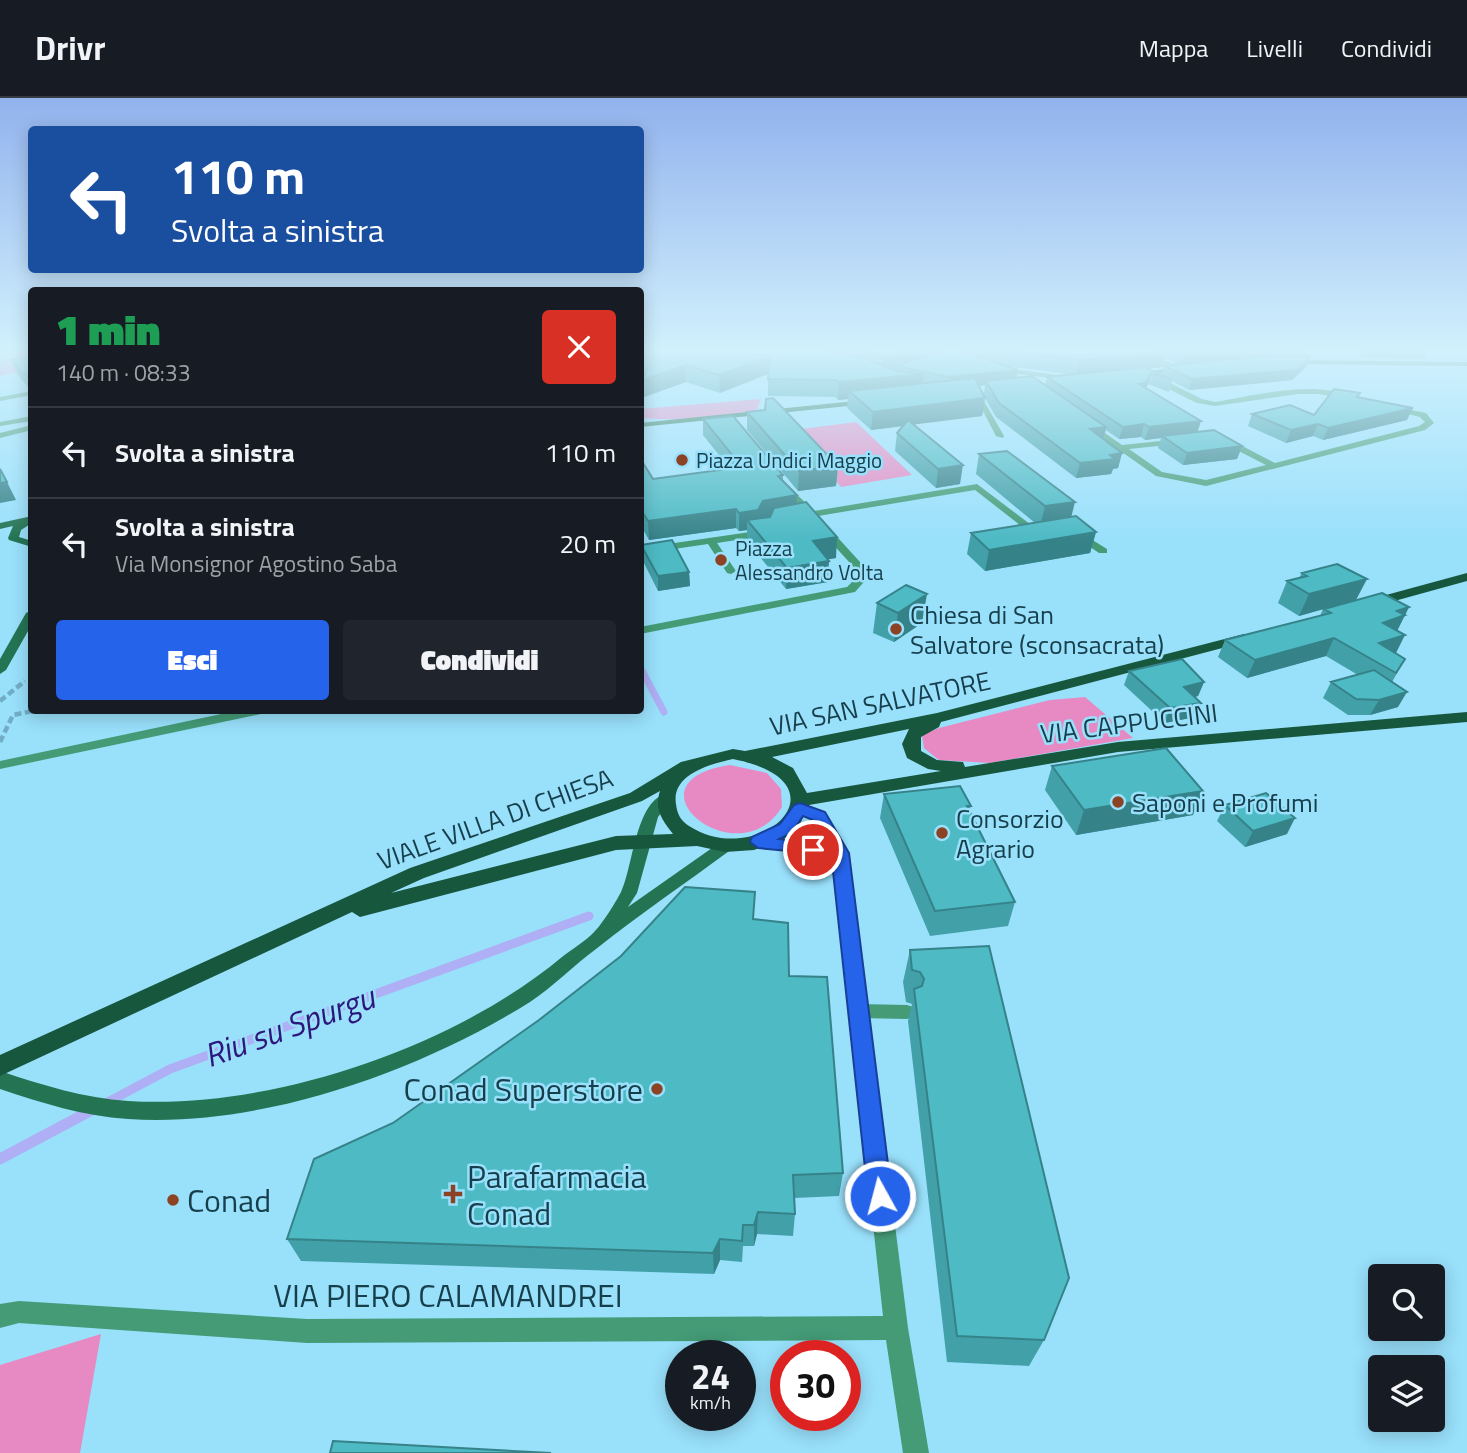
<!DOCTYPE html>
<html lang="it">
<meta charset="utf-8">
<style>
:root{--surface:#171b24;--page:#20242c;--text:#f1f3f6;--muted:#9ea1a6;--line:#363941;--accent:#2563eb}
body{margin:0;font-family:"Titillium Web",sans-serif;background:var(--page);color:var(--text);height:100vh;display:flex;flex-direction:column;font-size:26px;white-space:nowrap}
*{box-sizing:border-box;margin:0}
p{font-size:23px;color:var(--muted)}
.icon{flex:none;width:38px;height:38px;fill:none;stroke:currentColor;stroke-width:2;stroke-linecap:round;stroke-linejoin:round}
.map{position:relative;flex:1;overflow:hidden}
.details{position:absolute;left:28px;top:189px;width:616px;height:427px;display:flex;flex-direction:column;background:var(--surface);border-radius:7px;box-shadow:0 4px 18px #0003}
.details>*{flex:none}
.banner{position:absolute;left:28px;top:28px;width:616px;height:147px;border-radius:7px;box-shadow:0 4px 18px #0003;background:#1a4fa0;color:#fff;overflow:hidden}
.buttons{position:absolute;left:1368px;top:1166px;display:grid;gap:14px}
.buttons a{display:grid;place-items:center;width:77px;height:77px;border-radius:7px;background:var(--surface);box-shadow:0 4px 18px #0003;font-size:35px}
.speed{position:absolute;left:665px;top:1242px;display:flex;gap:14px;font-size:35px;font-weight:700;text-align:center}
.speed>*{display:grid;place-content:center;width:91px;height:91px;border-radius:50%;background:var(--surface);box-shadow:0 4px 18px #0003;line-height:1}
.speed small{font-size:18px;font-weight:400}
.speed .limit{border:10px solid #d22;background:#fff;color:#111}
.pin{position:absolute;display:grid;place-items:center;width:60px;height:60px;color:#fff;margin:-30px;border:4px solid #fff;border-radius:50%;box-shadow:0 2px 7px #0007}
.me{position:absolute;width:77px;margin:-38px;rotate:353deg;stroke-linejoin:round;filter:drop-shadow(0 0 5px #0008)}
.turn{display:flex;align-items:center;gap:24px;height:147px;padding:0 28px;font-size:32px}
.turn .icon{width:91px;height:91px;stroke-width:2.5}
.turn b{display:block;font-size:49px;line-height:60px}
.round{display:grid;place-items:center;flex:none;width:74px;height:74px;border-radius:7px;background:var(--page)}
.overview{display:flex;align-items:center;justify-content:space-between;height:119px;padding:0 28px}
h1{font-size:42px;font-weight:800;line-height:52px;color:#1e9e55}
.primary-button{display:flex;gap:14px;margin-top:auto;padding:14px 28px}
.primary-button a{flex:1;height:80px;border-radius:7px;background:var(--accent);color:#fff;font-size:28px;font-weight:800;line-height:80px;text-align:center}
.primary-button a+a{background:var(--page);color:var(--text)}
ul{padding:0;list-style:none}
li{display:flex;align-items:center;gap:21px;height:91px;padding:0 28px;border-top:2px solid var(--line)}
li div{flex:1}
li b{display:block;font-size:26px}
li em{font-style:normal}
header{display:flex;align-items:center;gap:42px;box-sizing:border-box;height:98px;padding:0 35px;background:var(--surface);border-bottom:2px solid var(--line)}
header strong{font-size:33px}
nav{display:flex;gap:38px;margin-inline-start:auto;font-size:24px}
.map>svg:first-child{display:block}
.green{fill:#e78ac3}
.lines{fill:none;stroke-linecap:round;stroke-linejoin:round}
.stream-far2{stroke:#aeaff4;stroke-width:7}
.stream-far1{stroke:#aeaff4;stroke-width:9}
.stream{stroke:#aeaff4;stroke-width:11}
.path{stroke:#71aec5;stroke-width:4.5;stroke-dasharray:7 3.5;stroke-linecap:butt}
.lane{fill:#449b76;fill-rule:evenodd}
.street{fill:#449b76;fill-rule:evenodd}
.secondary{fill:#247454;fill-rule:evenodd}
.primary{fill:#17573e;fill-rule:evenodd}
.wall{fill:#42a0a9;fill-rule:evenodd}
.shaded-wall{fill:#368289}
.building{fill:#4dbac4;stroke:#368289;stroke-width:2}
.route{fill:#2563eb;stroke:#184099;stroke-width:2}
.poi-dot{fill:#8b4323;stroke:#99e0fb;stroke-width:2.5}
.labels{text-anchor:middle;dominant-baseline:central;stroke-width:5;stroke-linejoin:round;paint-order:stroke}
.far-poi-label{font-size:21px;fill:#163e4b;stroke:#99e0fb;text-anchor:start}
.poi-label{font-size:26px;fill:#163e4b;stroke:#99e0fb;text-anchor:start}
.street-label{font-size:26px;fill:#163e4b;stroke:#99e0fb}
.near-poi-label{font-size:32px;fill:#163e4b;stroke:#99e0fb;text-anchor:start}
.near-street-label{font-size:32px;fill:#163e4b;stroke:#99e0fb}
.near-water-label{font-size:33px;font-style:italic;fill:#2e177c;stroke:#99e0fb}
</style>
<header>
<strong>Drivr</strong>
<nav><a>Mappa</a><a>Livelli</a><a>Condividi</a></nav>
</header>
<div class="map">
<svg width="1467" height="1355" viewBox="0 0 1467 1355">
<rect width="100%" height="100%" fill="#99e0fb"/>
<!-- green -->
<path class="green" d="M31,252V272L0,278V253Z
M761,301L757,311C721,322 678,323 641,320L640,311Z
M856,324L912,377L841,389L793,332Z
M1085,599L1133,640L990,665L939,662L924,650L922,637L939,630L1050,602Z
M730,667L767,675L781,691L782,709C738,781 619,684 730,667Z
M101,1236L80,1355H0V1267Z"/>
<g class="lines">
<!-- stream-far2 -->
<path class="stream-far2" d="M640,569L664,614"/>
<!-- stream-far1 -->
<path class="stream-far1" d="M106,1005L170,971L589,818"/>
<!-- stream -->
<path class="stream" d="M0,1061L92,1012"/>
<!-- path -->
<path class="path" d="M0,603L25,583
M0,644L13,617L38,612"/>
<!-- lane -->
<path class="lane" d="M858,906L907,907L913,909L915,914L913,919L907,921L858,920L852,918L850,913L852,908Z"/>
<!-- street -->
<path class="street" d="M1139,252H1147L1181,271L1174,273Z
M998,269L1065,278L1069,280L1065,282L995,273Z
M1150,278H1156L1202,301L1215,304C1252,298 1316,281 1350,299L1346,301L1319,296H1298L1215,308L1197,305L1150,282Z
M32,293V297L0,303V299Z
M973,294L980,296L1004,338L1003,340L996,338Z
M1391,308L1426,315L1434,325L1425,332L1206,388L1156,378L1085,328L1092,326L1122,347L1180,341V345L1177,346L1129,351L1162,374L1206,382L1266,367L1221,344V340H1227L1275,365L1419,328L1425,324L1420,319L1391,312Z
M32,318V323L0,328V324Z
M32,327V332L0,340V335Z
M785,385L814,413L977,386L1043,436L1034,438L975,392L818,418L871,476L855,494L640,536V529L847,489L860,476L809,420H801V416L805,415L780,388Z
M764,432L768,433V437L717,445L736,473L731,476L727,475L708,446L640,456V450Z
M1078,433L1107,451V455H1099L1074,438V434Z
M240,612H267L261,616L0,671V663Z
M800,706L824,714L848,755L908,1230L929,1355H903L886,1242L307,1245L19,1225L0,1230V1206L19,1203L307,1221L883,1218L833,760L758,749L753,748L750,744L753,740L758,739L828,748L814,721L795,715L793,711L795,707Z"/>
<!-- secondary -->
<path class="secondary" d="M1287,262L1467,264V268L1290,266Z
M1182,269L1185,273L1136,277L1132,275Z
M865,302H868V306L640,329V325Z
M32,418V425L21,432L19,439L32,443V449L9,442L8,440L13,428L0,431V425Z
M32,512V526L6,572L0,576V561L26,515Z
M665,696L672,701L658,719L637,795L628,809L722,743H732L735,747L732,751C687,784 640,816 596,851C573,868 553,889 530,904C418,974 261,1030 128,1021C83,1018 42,1005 0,991V973C42,987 84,1000 128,1003C270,1012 453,950 562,859C572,851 586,843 595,833C602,826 616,804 621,794C633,770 635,705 665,696Z"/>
<!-- primary -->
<path class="primary" d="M1467,475V483L1369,510L1362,506L1364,503Z
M1244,536L1249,537V543L941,624L939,629L921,639V653L937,662L963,664L965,669L1118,644L1467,614V624L1118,654L809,707L799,728L784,741L754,752L725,754L697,748L616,752L360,819L352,814L0,978V957L410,770L630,695L681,664L733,651L745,653L937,615ZM909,631L902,646L907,660L928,671L941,673L807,695L793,670L772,659ZM733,661C853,685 759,773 689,728C681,723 677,716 676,706C671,676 711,666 733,661ZM660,693C654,711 662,722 673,736L616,738L391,795L424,780L642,703Z"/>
</g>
<!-- wall -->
<path class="wall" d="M653,252H944L943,253L946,252H1309L1306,258L1307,268L1292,282L1189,292L1172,283L1169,294L1148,286L1146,290L1197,334L1242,348L1237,361L1183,367L1158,350L1161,340L1145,342L1141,339L1119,341L1106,332L1103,341L1122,355L1118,370L1113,371L1111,376L1076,380L996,319L985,300L982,318L913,326L960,386L936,390L895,353L897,335L903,328L871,332L847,310L848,301L838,302L835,299L768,298V276L720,295L686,284L644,299L643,285L640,284V256ZM1165,259L1178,267L1164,268L1162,277L1148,270L1162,269ZM1007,268L1068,276L1047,279L1045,287L1016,280L1018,272ZM985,287L984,296L979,288Z
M1353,252H1428L1424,261L1362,259Z
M32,258V291H30L18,277L11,262Z
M1360,295L1358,299L1407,322L1323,342L1313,338L1286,345L1248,328L1252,316L1314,317Z
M747,314L838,368L836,388L798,393L747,332Z
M703,321L783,377V383L796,406L836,460L828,461V484L786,491L747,443V432L739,433L736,430L649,442L640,426V360L653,381L730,371L703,337Z
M979,356L1071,419L1096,434L1090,455L985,473L967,456L971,435L1035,425L976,376Z
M641,447L689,474L690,488L658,493L642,461Z
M1302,475L1356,502L1409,509L1397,533L1395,555L1405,561L1392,584L1398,609L1370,617H1348L1323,600L1331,584L1358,577L1326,558L1247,580L1218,559L1225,542L1320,518L1323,511L1299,518L1278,505L1287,483L1299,480Z
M877,505L922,525L894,544L873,535Z
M1129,573L1204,584L1198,598L1195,599L1201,605L1195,619L1165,625L1124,587Z
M1052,668L1193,717L1076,737L1045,692Z
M884,696L971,708L969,713L1015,804L1008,828L930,838L880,720Z
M1225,707L1287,736L1245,749L1217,723Z
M754,821L789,878L843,1075L839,1098L794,1100L795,1116L793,1138L757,1136L754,1148H743L742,1164L720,1162L714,1176L301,1163L287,1141L393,1025Z
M989,848L1044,1242L1029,1268L947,1264L908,923L912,906L906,904L903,884L910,852Z"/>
<!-- shaded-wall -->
<path class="shaded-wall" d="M903,252H944L943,254L896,268V269L881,274L883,259Z
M1184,252H1265L1263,258L1179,267Z
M1166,253L1162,269L1076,278L1080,262Z
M770,258V275L720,295L719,277Z
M1311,258L1307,268L1292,282L1189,292L1192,281Z
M686,267V284L644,299L643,282Z
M1018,272L1016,284L986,283L985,287L948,291L949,279Z
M1151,275L1148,286L1142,297L1139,286Z
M924,276L922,293H849L848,301L838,302L839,284Z
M985,300L982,318L871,332L873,314Z
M1413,310L1407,322L1323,342L1328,330Z
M1201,323L1197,336L1162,338L1161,340L1145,342L1149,329Z
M1144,326L1141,339L1119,341L1123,329Z
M1318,326L1313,338L1286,345L1291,332Z
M1106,329L1103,343L1090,331Z
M1242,348L1237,361L1183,367L1187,355Z
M1122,355L1118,370L1113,371L1111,376L1076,380L1080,365L1110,357Z
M963,367L960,386L936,390L938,371Z
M838,368L836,388L798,393L799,373Z
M0,370L16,402L0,405Z
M797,397L796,415L747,422V432L739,433V415L763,403Z
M1075,404L1070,424L1040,429L1045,408Z
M736,411V430L649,442L648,423Z
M1096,434L1090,455L985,473L989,452Z
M837,439L836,460L812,464L813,443Z
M829,463L828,484L786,491L787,470Z
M689,474L690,488L658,493V478Z
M1367,481L1356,502L1299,518L1309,496Z
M927,496L922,525L894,544L898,515Z
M1409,509L1396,535L1383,525L1397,513Z
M1405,537L1396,555L1373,562L1379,545Z
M1334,540L1326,558L1247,580L1255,562Z
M1204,584L1198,598L1179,603L1184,589Z
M1407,594L1398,609L1370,617L1379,602Z
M1201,605L1195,619L1165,625L1170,610Z
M492,612H504L493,615Z
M1203,693L1193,717L1076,737L1084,712Z
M1295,720L1287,736L1245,749L1253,733Z
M758,1114L757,1136L754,1148V1127Z
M720,1141V1162L714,1176L713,1155Z"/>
<!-- building -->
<path class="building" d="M653,252H826L864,260L896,273L924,276L839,284L836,282L768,281L770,258L719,277L686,267L643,282L647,270L640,267V256Z
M866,252H903L883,259Z
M946,252H960L1018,272L949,279L896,268Z
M1001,252H1164L1166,253L1080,262Z
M32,258V284L26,276L22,275L11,262Z
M1267,258H1311L1296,272L1192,281L1164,268Z
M1145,269L1172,282L1151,275L1145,285L1139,286L1201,323L1149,329L1144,326L1123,329L1047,279Z
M1032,278L1106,329L1090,331L1122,355L1110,357L1115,361L1080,365L999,305L986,283Z
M975,280L985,300L873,314L849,293Z
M1334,291L1360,295L1357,299L1413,310L1328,330L1318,326L1291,332L1252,316L1290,307L1314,317Z
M773,300L838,368L799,373L747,314L765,312L766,301Z
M733,318L783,377L778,378L797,397L763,403L758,412L739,415L736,411L648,423L640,410V360L653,381L742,369L703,321Z
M908,322L963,367L938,371L897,335Z
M1214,332L1242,348L1187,355L1162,338Z
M1007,353L1075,404L1045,408L979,356Z
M0,371L7,384L0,385Z
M806,404L837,439L813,443L829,463L787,470L747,422L770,419L774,410Z
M1076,418L1096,434L989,452L971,435Z
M672,442L689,474L658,478L641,447Z
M1337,466L1367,481L1309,496L1287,483L1307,478L1302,475Z
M906,487L927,496L898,515L877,505Z
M1382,495L1409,509L1397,513L1405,517L1383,525L1405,537L1379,545L1405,561L1396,575L1334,540L1255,562L1225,542L1331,515L1324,511Z
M1182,561L1204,584L1184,589L1201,605L1170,610L1129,573Z
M1374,572L1407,594L1379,602L1356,601L1331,584Z
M1166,650L1203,693L1084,712L1052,668Z
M960,688L971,708H967L1015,804L935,813L884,696Z
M1266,695L1295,720L1253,733L1225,707Z
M685,789L755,794L753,821L788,825L789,878L827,879L843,1075L793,1077L795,1116L758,1114L754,1127H743L742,1143L720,1141L713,1155L287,1141L314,1061L393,1025L539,922L621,858Z
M989,848L1069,1180L1044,1242L957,1238L914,891L922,888L924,881L920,874L912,872L910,852Z
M333,1343L551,1355H330Z"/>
<!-- sky -->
<linearGradient id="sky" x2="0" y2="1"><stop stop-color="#91b2ed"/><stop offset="0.57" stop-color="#d1f1fd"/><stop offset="1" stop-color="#d1f1fd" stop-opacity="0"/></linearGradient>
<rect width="1467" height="442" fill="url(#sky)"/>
<!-- route -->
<path class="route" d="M800,705L825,714L849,755L892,1098L889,1106L880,1110L872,1106L868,1098L831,755L813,722L803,718L792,735L779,741L819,747L821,752L819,756L758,750L750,744L752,739L780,726L794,707Z"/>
<!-- markers -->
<g class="poi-dot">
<circle cx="682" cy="362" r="7"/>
<circle cx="721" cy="462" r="7"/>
<circle cx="896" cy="531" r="7"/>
<circle cx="1118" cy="704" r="7"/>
<circle cx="942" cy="735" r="7"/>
<circle cx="657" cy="991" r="7"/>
<path d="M449.5 1085.5h7v7h7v7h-7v7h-7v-7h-7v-7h7z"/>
<circle cx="173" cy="1102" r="7"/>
</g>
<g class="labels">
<!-- far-poi labels -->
<g class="far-poi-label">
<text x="696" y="362">Piazza Undici Maggio</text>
<text x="735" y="450">Piazza<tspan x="735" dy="24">Alessandro Volta</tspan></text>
</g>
<!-- poi labels -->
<g class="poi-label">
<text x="910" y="516">Chiesa di San<tspan x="910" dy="30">Salvatore (sconsacrata)</tspan></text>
<text x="1132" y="704">Saponi e Profumi</text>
<text x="956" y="720">Consorzio<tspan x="956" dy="30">Agrario</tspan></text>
</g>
<!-- street labels -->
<g class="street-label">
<text transform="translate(880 605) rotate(-12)">VIA SAN SALVATORE</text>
<text transform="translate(1129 625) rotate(-7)">VIA CAPPUCCINI</text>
<text transform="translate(495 721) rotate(-20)">VIALE VILLA DI CHIESA</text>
</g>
<!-- near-poi labels -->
<g class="near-poi-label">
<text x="643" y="991" text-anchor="end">Conad Superstore</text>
<text x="467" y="1078">Parafarmacia<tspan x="467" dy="37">Conad</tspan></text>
<text x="187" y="1102">Conad</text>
</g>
<!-- near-street labels -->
<g class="near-street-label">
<text x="448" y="1197">VIA PIERO CALAMANDREI</text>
</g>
<!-- near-water labels -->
<g class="near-water-label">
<text transform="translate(289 928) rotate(-20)">Riu su Spurgu</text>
</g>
</g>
</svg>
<div class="buttons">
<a><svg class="icon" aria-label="search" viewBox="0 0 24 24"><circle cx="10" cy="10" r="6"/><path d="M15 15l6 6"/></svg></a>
<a><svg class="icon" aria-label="layers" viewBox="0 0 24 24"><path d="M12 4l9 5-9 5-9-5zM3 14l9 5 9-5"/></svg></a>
</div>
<div class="speed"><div>24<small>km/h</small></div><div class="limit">30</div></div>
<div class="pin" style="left:813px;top:752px;background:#d93025"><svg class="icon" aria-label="arrive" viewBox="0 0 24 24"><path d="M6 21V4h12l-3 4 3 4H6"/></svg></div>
<svg class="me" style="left:880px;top:1098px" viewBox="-20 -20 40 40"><circle r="17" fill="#2563eb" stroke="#fff" stroke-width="3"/><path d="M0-11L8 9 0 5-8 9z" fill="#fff"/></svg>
<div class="banner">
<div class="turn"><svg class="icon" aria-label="left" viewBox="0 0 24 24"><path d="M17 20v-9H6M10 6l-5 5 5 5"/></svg><div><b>110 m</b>Svolta a sinistra</div></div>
</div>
<section class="details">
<div class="overview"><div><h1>1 min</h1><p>140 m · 08:33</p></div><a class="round" style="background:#d93025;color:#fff"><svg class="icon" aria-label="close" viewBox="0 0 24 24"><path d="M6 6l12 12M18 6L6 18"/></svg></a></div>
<ul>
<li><svg class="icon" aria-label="left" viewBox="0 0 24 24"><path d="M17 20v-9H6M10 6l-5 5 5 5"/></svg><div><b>Svolta a sinistra</b></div><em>110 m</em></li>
<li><svg class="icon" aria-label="left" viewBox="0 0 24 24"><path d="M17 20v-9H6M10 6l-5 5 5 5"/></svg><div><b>Svolta a sinistra</b><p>Via Monsignor Agostino Saba</p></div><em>20 m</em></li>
</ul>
<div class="primary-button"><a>Esci</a><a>Condividi</a></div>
</section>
</div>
